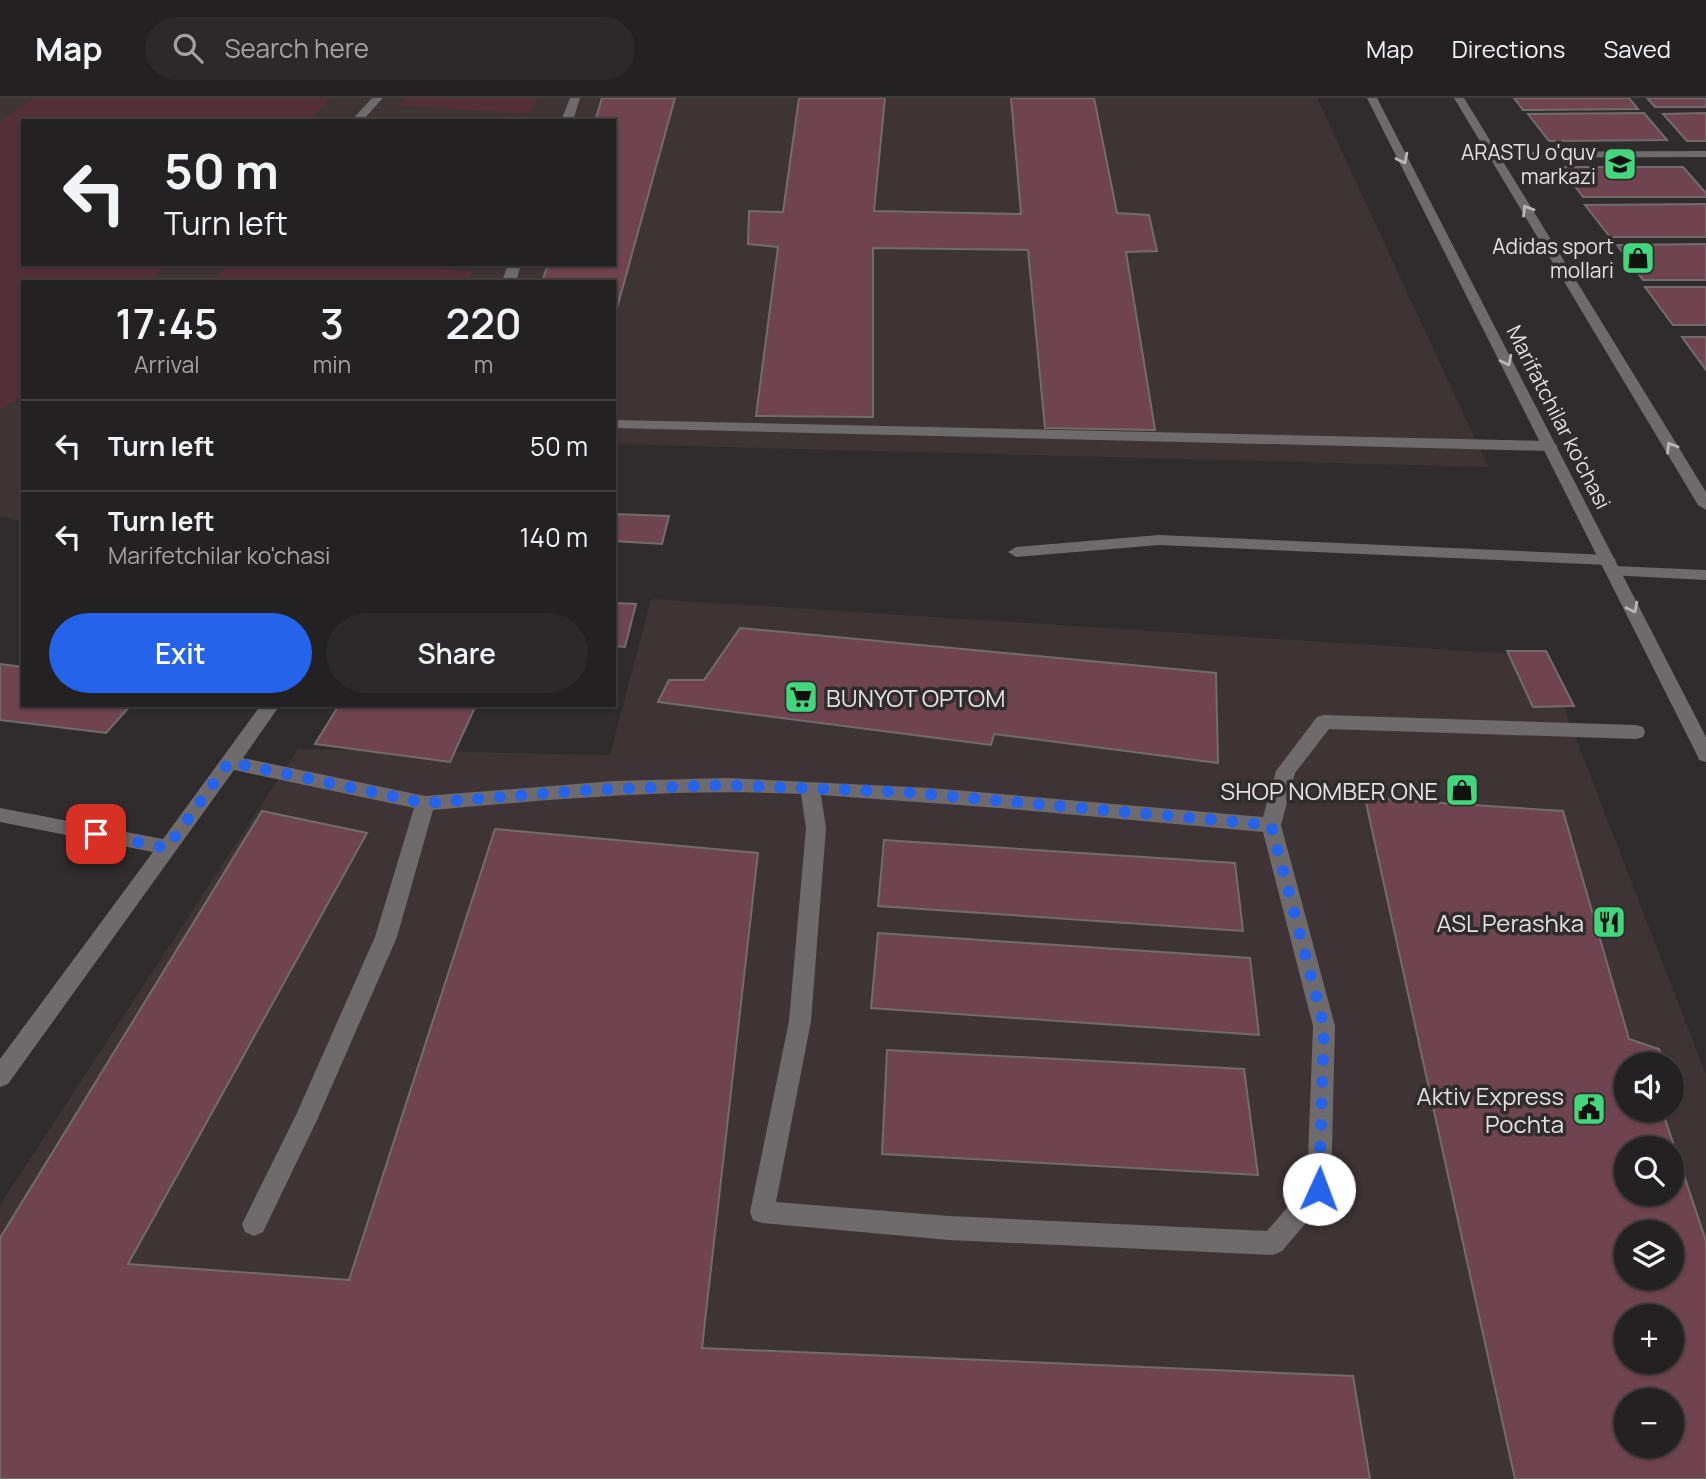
<!DOCTYPE html>
<meta charset="utf-8">
<style>
:root{--surface:#242122;--page:#2c292a;--text:#f1f3f6;--muted:#a3a3a5;--line:#413e40;--accent:#2563eb}
body{margin:0;font-family:Manrope,sans-serif;background:var(--page);color:var(--text);height:100vh;display:flex;flex-direction:column;font-size:26px;white-space:nowrap}
*{box-sizing:border-box;margin:0}
p{font-size:23px;color:var(--muted)}
.icon{flex:none;width:38px;height:38px;fill:none;stroke:currentColor;stroke-width:2;stroke-linecap:round;stroke-linejoin:round}
.map{position:relative;flex:1;overflow:hidden}
.details{position:absolute;left:21px;top:182px;width:595px;height:427px;display:flex;flex-direction:column;background:var(--surface);border-radius:0px;box-shadow:0 2px 5px #0004,0 0 0 2px var(--line)}
.details>*{flex:none}
.hud{position:absolute;left:21px;top:21px;width:595px;height:147px;border-radius:0px;box-shadow:0 2px 5px #0004,0 0 0 2px var(--line);background:#242122;color:var(--text);overflow:hidden}
.tools{position:absolute;left:1614px;top:954px;display:grid;gap:14px}
.tools a{display:grid;place-items:center;width:70px;height:70px;border-radius:50%;background:var(--surface);box-shadow:0 2px 5px #0004,0 0 0 2px var(--line);font-size:35px}
.pin{position:absolute;display:grid;place-items:center;width:60px;height:60px;color:#fff;margin:-30px;border-radius:14px;box-shadow:0 4px 10px #0006}
.me{position:absolute;width:77px;margin:-38px;rotate:2deg;stroke-linejoin:round;filter:drop-shadow(0 0 5px #0008)}
.turn{display:flex;align-items:center;gap:24px;height:147px;padding:0 28px;font-size:32px}
.turn .icon{width:91px;height:91px;stroke-width:2.5}
.turn b{display:block;font-size:49px;line-height:60px}
.eta{display:flex;justify-content:space-evenly;align-items:center;height:119px;text-align:center}
.eta b{font-size:42px;font-weight:600;line-height:49px}
.action{display:flex;gap:14px;margin-top:auto;padding:14px 28px}
.action a{flex:1;height:80px;border-radius:42px;background:var(--accent);color:#fff;font-size:28px;font-weight:600;line-height:80px;text-align:center}
.action a+a{background:var(--page);color:var(--text)}
ul{padding:0;list-style:none}
li{display:flex;align-items:center;gap:21px;height:91px;padding:0 28px;border-top:2px solid var(--line)}
li div{flex:1}
li b{display:block;font-size:26px}
li em{font-style:normal}
header{display:flex;align-items:center;gap:42px;box-sizing:border-box;height:98px;padding:0 35px;background:var(--surface);border-bottom:2px solid var(--line)}
header strong{font-size:33px}
nav{display:flex;gap:38px;margin-inline-start:auto;font-size:24px}
.search{width:490px;height:63px;background:var(--page);display:flex;align-items:center;gap:18px;box-sizing:border-box;padding:0 24px;border-radius:38px;color:var(--muted);font-size:26px}
.map>svg:first-child{display:block}
.built{fill:#3e3436;fill-rule:evenodd}
.green{fill:#542e39}
.building{fill:#6f434f;stroke:#716c6d;stroke-width:2;fill-rule:evenodd}
.lines{fill:none;stroke-linecap:round;stroke-linejoin:round}
.service{fill:#6f6b6c;fill-rule:evenodd}
.minor{fill:#6f6b6c;fill-rule:evenodd}
.tertiary{fill:#6f6b6c;fill-rule:evenodd}
.oneway{stroke:#bab7b8}
.route{stroke:#2563eb;stroke-width:12;stroke-dasharray:0 21.6}
.labels{text-anchor:middle;dominant-baseline:central;stroke-width:7;stroke-linejoin:round;paint-order:stroke}
.far-poi-label{font-size:21px;fill:#e3e0e1;stroke:#302c2d;text-anchor:end}
.far-street-label{font-size:21px;fill:#e3e0e1;stroke:#302c2d}
.poi-label{font-size:24px;fill:#e3e0e1;stroke:#302c2d;text-anchor:end}
</style>
<header>
<strong>Map</strong>
<div class="search"><svg class="icon" aria-label="search" viewBox="0 0 24 24"><circle cx="10" cy="10" r="6"/><path d="M15 15l6 6"/></svg>Search here</div>
<nav><a>Map</a><a>Directions</a><a>Saved</a></nav>
</header>
<div class="map">
<svg width="1706" height="1381" viewBox="0 0 1706 1381">
<rect width="100%" height="100%" fill="#302c2d"/>
<!-- built -->
<path class="built" d="M0,0H1317L1488,369L614,346V184H23V423L0,419ZM23,23H614V166H23Z
M651,501L1544,558L1706,977V1381H0V1107L298,651L610,657ZM1626,966H1671V1012H1626ZM1626,1050H1671V1096H1626ZM1626,1134H1671V1180H1626ZM1626,1218H1671V1264H1626ZM1626,1302H1671V1348H1626Z"/>
<!-- green -->
<path class="green" d="M32,0H330L310,23H23V166H167L149,184H23V299L0,311V24Z
M405,0H539L527,16L399,7Z
M229,166H400L473,173L465,184H212Z"/>
<!-- building -->
<path class="building" d="M602,0H675L614,221V184H542L548,166H614V23H595Z
M799,0H885L874,113L1021,116L1011,0H1094L1117,115L1149,117L1157,153L1126,154L1155,332L1045,330L1028,152L873,150V319L756,318L778,149L748,146L749,113L783,114Z
M1514,0H1629L1638,11L1523,12Z
M1647,0H1706V9H1655Z
M1644,15L1667,42L1549,43L1528,16Z
M1706,15V43H1687L1663,16Z
M1561,69H1683L1706,95V99H1583Z
M1706,106V139H1610L1585,107Z
M1706,146V182H1643L1617,147Z
M1645,189H1706V227H1673Z
M1682,239H1706V272Z
M614,416L669,418L662,446L614,443Z
M614,505L636,506L625,549L614,548Z
M740,530L1216,575L1218,665L994,636L991,647L658,604L669,582H704Z
M1507,553H1546L1574,608L1533,609Z
M0,566L23,569V607H131L106,635L0,622Z
M339,607H476L450,664L315,646Z
M1365,700L1563,713L1629,941L1659,951L1665,966H1626V1012H1662L1706,1143V1381H1515ZM1626,1050H1671V1096H1626ZM1626,1134H1671V1180H1626ZM1626,1218H1671V1264H1626ZM1626,1302H1671V1348H1626Z
M262,713L367,735L128,1166L349,1182L495,731L758,755L702,1250L1353,1278L1370,1381H0V1140Z
M884,742L1235,765L1243,833L878,808Z
M878,835L1250,860L1259,937L871,910Z
M887,952L1244,971L1258,1077L882,1056Z"/>
<g class="lines">
<!-- service -->
<path class="service" d="M372,0H383L362,23H351Z
M570,0H580L573,23H561Z
M508,166H521L516,184H502Z
M614,322L1550,343L1558,348L1550,353L614,330Z
M1159,437L1608,457L1616,462L1608,467L1159,447L1016,459L1008,454L1016,449Z"/>
<!-- minor -->
<path class="minor" d="M1706,53V59L1493,60L1487,57L1493,54Z
M1614,468L1706,472V482L1608,477L1606,473Z
M261,607H280L243,660L425,698L614,683L727,680L931,690L1263,719L1276,673L1317,619L1324,617L1636,627L1643,629L1645,634L1643,639L1636,641L1329,631L1295,675L1281,727L1335,928L1331,1091L1328,1099L1282,1153L1273,1157L949,1142L762,1125L753,1122L750,1114L789,923L806,730L801,696C678,690 556,701 433,712L397,839L317,1022L263,1134L254,1138L245,1134L242,1126L296,1017L375,839L414,710L234,672L8,986L0,989V961L153,754L0,724V710L163,741ZM821,697L999,710L1263,734L1313,928L1307,1087L1267,1133L949,1118L776,1104L811,923L826,730Z"/>
<!-- tertiary -->
<path class="tertiary" d="M1367,0H1377L1706,639V664L1699,662L1697,657Z
M1454,0H1464L1706,394V412L1698,407Z"/>
</g>
<!-- one-way arrows -->
<defs><path id="oneway-chevron" d="M-2-3.5L2.5 0L-2 3.5" fill="none" stroke-width="1.6" stroke-linecap="round" stroke-linejoin="round" transform="scale(1.75)"/></defs>
<g class="oneway">
<use href="#oneway-chevron" transform="translate(1403 61) rotate(63)"/>
<use href="#oneway-chevron" transform="translate(1527 112) rotate(-121)"/>
<use href="#oneway-chevron" transform="translate(1507 263) rotate(63)"/>
<use href="#oneway-chevron" transform="translate(1671 349) rotate(-121)"/>
<use href="#oneway-chevron" transform="translate(1633 510) rotate(63)"/>
</g>
<g class="lines">
<!-- route -->
<path class="route" d="M96,736L167,750L229,664L425,705L588,692L724,687L902,694L1271,727L1324,928L1319,1091"/>
</g>
<!-- icons -->
<defs>
<symbol id="university-square" viewBox="-11 -11 22 22"><rect x="-9" y="-9" width="18" height="18" rx="4" fill="#42d77c" stroke="#302c2d"/><path d="M0-5L7-2L0 1L-7-2ZM-4 1L0 2.5L4 1V4Q0 6-4 4Z" fill="#111"/></symbol>
<symbol id="shop-square" viewBox="-11 -11 22 22"><rect x="-9" y="-9" width="18" height="18" rx="4" fill="#42d77c" stroke="#302c2d"/><path d="M-5-2.5h2.3a2.7 3.5 0 0 1 5.4 0H5L5.5 6h-11ZM-1.5-2.5h3a1.5 2.3 0 0 0-3 0Z" fill="#111"/></symbol>
<symbol id="supermarket-square" viewBox="-11 -11 22 22"><rect x="-9" y="-9" width="18" height="18" rx="4" fill="#42d77c" stroke="#302c2d"/><path d="M-6-5.5h2.5l.6 2H6L4.5 2H-2.5L-4.4-4H-6ZM-1.5 3.2a1.3 1.3 0 1 0 .1 0ZM3 3.2a1.3 1.3 0 1 0 .1 0Z" fill="#111"/></symbol>
<symbol id="restaurant-square" viewBox="-11 -11 22 22"><rect x="-9" y="-9" width="18" height="18" rx="4" fill="#42d77c" stroke="#302c2d"/><path d="M-5-6h1v4h1v-4h1v4h1v-4h1v5L-1.5 .5V6h-2V.5L-5-1ZM5-6V6H3V1.5H1.5Q1.5-4 5-6Z" fill="#111"/></symbol>
<symbol id="civic-square" viewBox="-11 -11 22 22"><rect x="-9" y="-9" width="18" height="18" rx="4" fill="#42d77c" stroke="#302c2d"/><path d="M-.6-6.5H3V-4.5H.6V-3L4-1V1h2V6H-6V1h2V-1L-.6-3ZM-1.2 2.5V6h2.4V2.5Z" fill="#111"/></symbol>
</defs>
<g fill-rule="evenodd">
<use href="#university-square" x="1601" y="47" width="38" height="38"/>
<use href="#shop-square" x="1619" y="141" width="38" height="38"/>
<use href="#supermarket-square" x="782" y="580" width="38" height="38"/>
<use href="#shop-square" x="1443" y="673" width="38" height="38"/>
<use href="#restaurant-square" x="1590" y="805" width="38" height="38"/>
<use href="#civic-square" x="1570" y="992" width="38" height="38"/>
</g>
<g class="labels">
<!-- far-poi labels -->
<g class="far-poi-label">
<text x="1596" y="54">ARASTU o'quv<tspan x="1596" dy="24">markazi</tspan></text>
<text x="1614" y="148">Adidas sport<tspan x="1614" dy="24">mollari</tspan></text>
</g>
<!-- far-street labels -->
<g class="far-street-label">
<text transform="translate(1559 319) rotate(63)">Marifatchilar ko'chasi</text>
</g>
<!-- poi labels -->
<g class="poi-label">
<text x="826" y="599" text-anchor="start">BUNYOT OPTOM</text>
<text x="1438" y="692">SHOP NOMBER ONE</text>
<text x="1584" y="824">ASL Perashka</text>
<text x="1564" y="997">Aktiv Express<tspan x="1564" dy="28">Pochta</tspan></text>
</g>
</g>
</svg>
<div class="tools">
<a><svg class="icon" aria-label="sound" viewBox="0 0 24 24"><path d="M4 9h4l5-4v14l-5-4H4zM17 9q2 3 0 6"/></svg></a>
<a><svg class="icon" aria-label="search" viewBox="0 0 24 24"><circle cx="10" cy="10" r="6"/><path d="M15 15l6 6"/></svg></a>
<a><svg class="icon" aria-label="layers" viewBox="0 0 24 24"><path d="M12 4l9 5-9 5-9-5zM3 14l9 5 9-5"/></svg></a>
<a>+</a>
<a>−</a>
</div>
<div class="pin" style="left:96px;top:736px;background:#d93025"><svg class="icon" aria-label="arrive" viewBox="0 0 24 24"><path d="M6 21V4h12l-3 4 3 4H6"/></svg></div>
<svg class="me" style="left:1319px;top:1091px" viewBox="-20 -20 40 40"><circle r="19" fill="#fff"/><path d="M0-13L10 11 0 6-10 11z" fill="#2563eb"/></svg>
<div class="hud">
<div class="turn"><svg class="icon" aria-label="left" viewBox="0 0 24 24"><path d="M17 20v-9H6M10 6l-5 5 5 5"/></svg><div><b>50 m</b>Turn left</div></div>
</div>
<section class="details">
<div class="eta">
<div><b>17:45</b><p>Arrival</p></div>
<div><b>3</b><p>min</p></div>
<div><b>220</b><p>m</p></div>
</div>
<ul>
<li><svg class="icon" aria-label="left" viewBox="0 0 24 24"><path d="M17 20v-9H6M10 6l-5 5 5 5"/></svg><div><b>Turn left</b></div><em>50 m</em></li>
<li><svg class="icon" aria-label="left" viewBox="0 0 24 24"><path d="M17 20v-9H6M10 6l-5 5 5 5"/></svg><div><b>Turn left</b><p>Marifetchilar ko'chasi</p></div><em>140 m</em></li>
</ul>
<div class="action"><a>Exit</a><a>Share</a></div>
</section>
</div>
